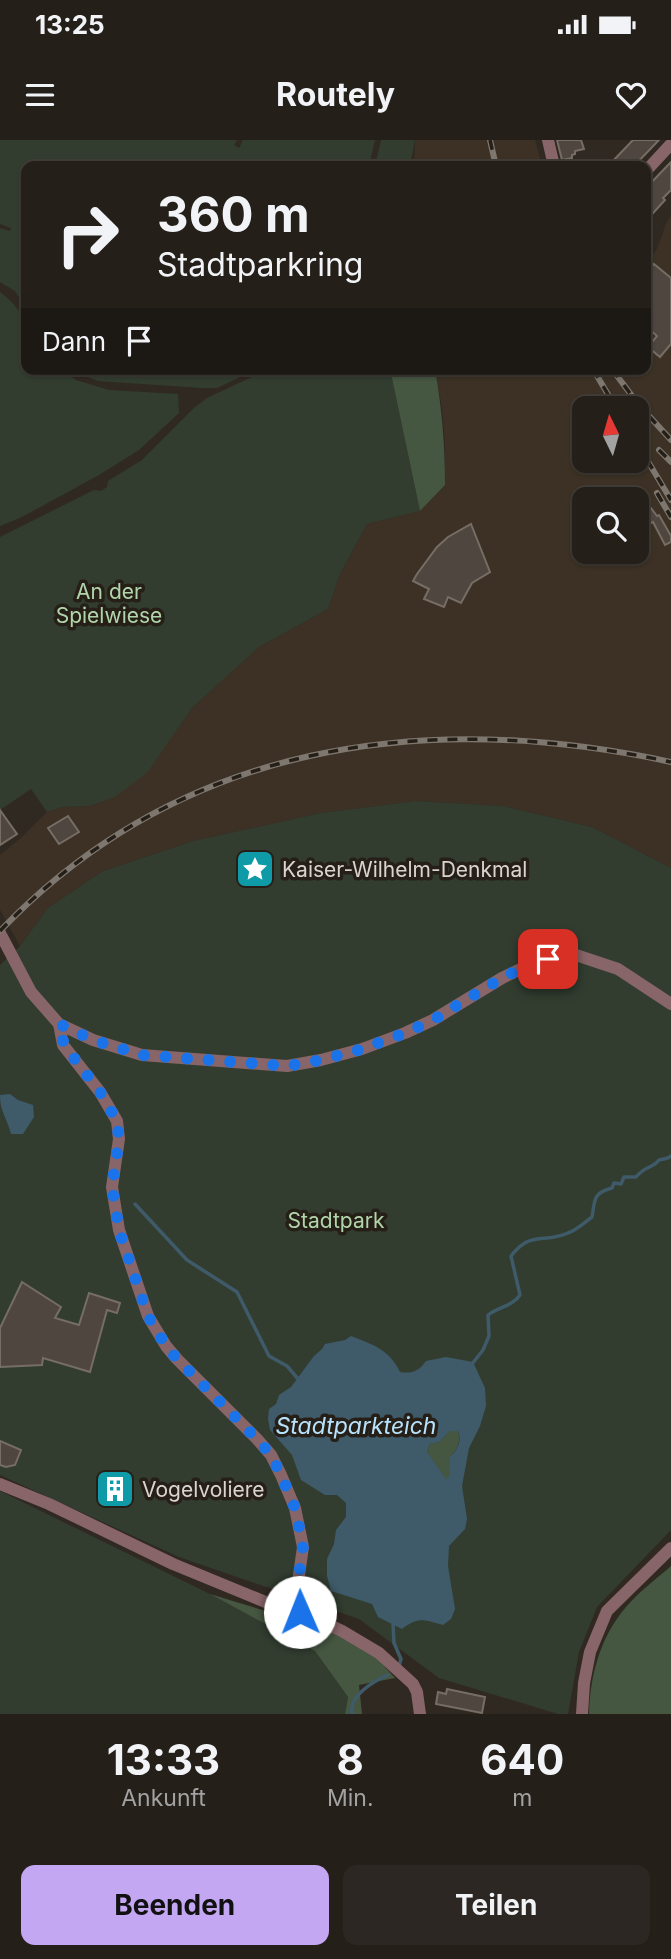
<!DOCTYPE html>
<html lang="de">
<style>
:root{--surface:#241f19;--page:#2c2722;--text:#f1f3f6;--muted:#a3a2a2;--line:#413d38;--accent:#c4a7f2}
body{margin:0;font-family:Inter,sans-serif;background:var(--page);color:var(--text);height:100vh;display:flex;flex-direction:column;font-size:26px;white-space:nowrap}
*{box-sizing:border-box;margin:0}
p{font-size:23px;color:var(--muted)}
.icon{flex:none;width:38px;height:38px;fill:none;stroke:currentColor;stroke-width:2;stroke-linecap:round;stroke-linejoin:round}
.map{position:relative;height:1574px;overflow:hidden}
.details{display:flex;flex-direction:column;background:var(--surface);flex:1}
.details>*{flex:none}
.guide{position:absolute;left:21px;top:21px;width:630px;height:214px;border-radius:14px;box-shadow:0 2px 5px #0004,0 0 0 2px var(--line);background:#241f19;color:var(--text);overflow:hidden}
.needle{width:46px;rotate:355deg}
.fabs{position:absolute;left:572px;top:256px;display:grid;gap:14px}
.fabs a{display:grid;place-items:center;width:77px;height:77px;border-radius:14px;background:var(--surface);box-shadow:0 2px 5px #0004,0 0 0 2px var(--line);font-size:35px}
.pin{position:absolute;display:grid;place-items:center;width:60px;height:60px;color:#fff;margin:-30px;border-radius:14px;box-shadow:0 4px 10px #0006}
.me{position:absolute;width:77px;margin:-38px;rotate:359deg;stroke-linejoin:round;filter:drop-shadow(0 0 5px #0008)}
.turn{display:flex;align-items:center;gap:24px;height:147px;padding:0 21px;font-size:32px}
.turn .icon{width:91px;height:91px;stroke-width:2.5}
.turn b{display:block;font-size:49px;line-height:60px}
.then{display:flex;align-items:center;height:66px;padding:0 21px;background:#0003;gap:14px;font-size:26px}
.eta{display:flex;justify-content:space-evenly;align-items:center;height:119px;text-align:center}
.eta b{font-size:42px;font-weight:700;line-height:49px}
.action{display:flex;gap:14px;margin-top:auto;padding:14px 21px}
.action a{flex:1;height:80px;border-radius:14px;background:var(--accent);color:#111;font-size:28px;font-weight:700;line-height:80px;text-align:center}
.action a+a{background:var(--page);color:var(--text)}
.status{display:flex;justify-content:space-between;align-items:center;height:49px;padding:0 35px;background:var(--surface);direction:ltr}
.status svg{height:19px;fill:currentColor}
header{display:flex;justify-content:space-between;align-items:center;height:91px;padding:0 21px;background:var(--surface);font-size:32px;font-weight:700}
.map>svg:first-child{display:block}
.built{fill:#3c3124;fill-rule:evenodd}
.green{fill:#323d30}
.forest{fill:#455641}
.water{fill:#3f5a69;fill-rule:evenodd}
.lines{fill:none;stroke-linecap:round;stroke-linejoin:round}
.stream{stroke:#3f5a69;stroke-width:3.5}
.building{fill:#4f473f;stroke:#766d64;stroke-width:2}
.street{stroke:#886568;stroke-width:12}
.rail-casing{stroke:#7d7770;stroke-width:6}
.rail{stroke:#261f17;stroke-width:3.5;stroke-dasharray:10;stroke-linecap:butt}
.route{stroke:#1a73e8;stroke-width:12;stroke-dasharray:0 21.6}
.labels{text-anchor:middle;dominant-baseline:central;stroke-width:7;stroke-linejoin:round;paint-order:stroke}
.park-label{font-size:21px;fill:#b1d5aa;stroke:#261f17}
.poi-label{font-size:21px;fill:#d9d4cf;stroke:#261f17;text-anchor:start}
.water-label{font-size:23px;font-style:italic;fill:#b7e2fb;stroke:#261f17}
</style>
<div class="status"><b>13:25</b><svg viewBox="0 0 49 12"><path d="M0 12V9h3v3zM5 12V6h3v6zM10 12V3h3v9zM15 12V0h3v12zM26 1h20v11H26zM47 4h2v5h-2z"/></svg></div>
<header><svg class="icon" aria-label="menu" viewBox="0 0 24 24"><path d="M4 6h16M4 12h16M4 18h16"/></svg>Routely<svg class="icon" aria-label="heart" viewBox="0 0 24 24"><path d="M12 20l-8-8c-3-5 5-10 8-4 3-6 11-1 8 4z"/></svg></header>
<div class="map">
<svg width="671" height="1574" viewBox="0 0 671 1574">
<rect width="100%" height="100%" fill="#302921"/>
<!-- built -->
<path class="built" d="M415,0H535L542,26H414Z
M671,76V728L592,687L503,666L416,661L321,673L193,701L103,731L48,768L20,806L0,770V715L22,697L47,672L62,667L90,666L115,657L146,633L192,568L259,507L328,469L340,434L367,384L420,371L445,345V303L442,268L435,229H646V123L657,109L667,81ZM584,268H637V320H584ZM584,359H637V411H584Z"/>
<!-- green -->
<path class="green" d="M0,0H237L234,5L239,8L243,0H375L369,26H26V170L15,151L0,142V88L10,91L11,88L0,84Z
M381,0H415L410,26H375Z
M0,152C32,177 26,192 26,229H61L76,240L109,250L178,254L179,273L139,310L99,335L22,377L0,386Z
M73,229H257L217,248H202L98,241L80,234Z
M269,229H390L420,371L367,384L340,434L328,469L259,507L192,568L147,633L115,657L90,666L62,667L47,672L31,649L0,670V397L94,350L101,351L107,347L108,341L142,320L195,267L207,258Z
M416,661L503,666L592,687L671,728V1390L597,1467L579,1512L568,1574H558L439,1538L359,1479L179,1417L0,1335V825L20,806L48,768L103,731L193,701L321,673Z
M0,1351L210,1454L315,1511L348,1557L345,1574H0Z"/>
<!-- forest -->
<path class="forest" d="M390,229H435C442,269 445,304 445,345L420,371Z
M450,1291H458C461,1302 458,1308 450,1317V1335L446,1340L427,1313L430,1304L439,1302Z
M671,1426V1574H589C590,1536 600,1497 626,1467C639,1452 656,1439 671,1426Z
M210,1454L334,1492L376,1517L395,1538L359,1545L362,1574H345L348,1557L315,1511Z"/>
<!-- water -->
<path class="water" d="M10,954L18,960L33,965L34,977L23,994H11C7,978 0,972 0,955Z
M351,1196C372,1204 390,1210 400,1232C412,1234 419,1231 426,1221L446,1217L473,1222L485,1248L486,1266L480,1286L469,1308L462,1346L467,1379L465,1389L449,1406L448,1426L455,1469L451,1479L443,1485C425,1480 418,1476 402,1489L378,1477L372,1464L331,1451L327,1436V1419L334,1404L336,1390L346,1377V1363L337,1355H325L301,1340L292,1315L270,1290L268,1279L269,1269L276,1264L279,1255L291,1247L314,1216L322,1209L325,1204L345,1200ZM450,1291H458C462,1302 458,1308 450,1317V1335L446,1339L427,1312L430,1304L439,1302Z"/>
<g class="lines">
<!-- stream -->
<path class="stream" d="M135,1064L187,1120L237,1152L269,1216L287,1226L299,1240
M472,1224L483,1210L489,1196L488,1175C498,1167 513,1166 520,1155L511,1116C531,1090 543,1104 568,1093C577,1090 585,1082 592,1077C595,1059 593,1053 612,1048L614,1043L621,1044L624,1037H636C645,1026 653,1028 659,1020L668,1018L671,1016
M393,1484L394,1503L401,1519L399,1526
M352,1574C348,1556 374,1541 388,1535"/>
</g>
<!-- building -->
<path class="building" d="M557,0H581L584,9L575,11V14L572,15V18L562,20Z
M633,0H659L634,26H608Z
M671,22V50L663,58L665,60L646,81V48Z
M654,124L671,138V204L660,217L648,207L657,196L646,186V134Z
M651,368L657,376L659,375L671,396V402L665,405L653,382L637,391V377Z
M471,384L490,432L472,443L461,463L448,457L444,467L424,459L429,449L413,441L417,434L437,407L448,397Z
M0,670L17,694L0,705Z
M68,676L79,692L59,704L48,688Z
M22,1142L61,1167L55,1178L79,1185L89,1153L120,1163L117,1173L107,1170L90,1232L43,1218L42,1225L0,1227V1188Z
M0,1301L21,1310L15,1325L6,1327L0,1325Z
M110,1340L125,1349L120,1358L105,1350Z
M447,1549L485,1557L482,1573L436,1564L438,1552L446,1554Z"/>
<g class="lines">
<!-- street -->
<path class="street" d="M548,0L554,26
M646,31L671,4
M0,793L31,852L59,884L93,900L142,915L287,926L321,920L362,909L405,893L433,880L502,838L531,824L548,819L576,815L618,829L671,864
M59,884L63,905L100,952L117,981L119,999L112,1047L119,1090L148,1176L166,1206L177,1219L257,1299L271,1315L281,1335L295,1368L303,1407L298,1442L300,1471
M0,1344L49,1364L173,1424L280,1468L300,1471L342,1491L379,1513L413,1544L417,1552L420,1574
M582,1574L584,1543L590,1512L607,1471L671,1408"/>
<defs>
<path id="rail" d="M490,0L496,26
M593,229L616,268
M612,229L638,264L671,300
M637,303L671,360
M659,310L671,322
M657,353L671,377
M0,791C181,602 424,569 671,622"/>
</defs>
<!-- rail casing -->
<use href="#rail" class="rail-casing"/>
<!-- rail -->
<use href="#rail" class="rail"/>
</g>
<g class="lines">
<!-- route -->
<path class="route" d="M300,1472L298,1443L303,1406L295,1368L281,1335L271,1315L257,1299L177,1219L166,1206L148,1176L119,1090L112,1047L119,999L117,981L100,952L64,905L59,884L93,900L142,915L287,926L321,920L362,909L405,893L433,880L502,838L531,824L548,819"/>
</g>
<!-- icons -->
<defs>
<symbol id="sight-square" viewBox="-11 -11 22 22"><rect x="-9" y="-9" width="18" height="18" rx="4" fill="#0f9aa8" stroke="#261f17"/><path d="M0-6L1.8-2.2L6-1.7L2.9 1.2L3.7 5.4L0 3.3L-3.7 5.4L-2.9 1.2L-6-1.7L-1.8-2.2Z" fill="#fff"/></symbol>
<symbol id="building-square" viewBox="-11 -11 22 22"><rect x="-9" y="-9" width="18" height="18" rx="4" fill="#0f9aa8" stroke="#261f17"/><path d="M-4-6H4V6H1V3H-1V6H-4ZM-2.5-4.3h1.7v1.8h-1.7ZM.8-4.3h1.7v1.8H.8ZM-2.5-1h1.7V.8h-1.7ZM.8-1h1.7V.8H.8Z" fill="#fff"/></symbol>
</defs>
<g fill-rule="evenodd">
<use href="#sight-square" x="233" y="707" width="44" height="44"/>
<use href="#building-square" x="93" y="1327" width="44" height="44"/>
</g>
<g class="labels">
<!-- park labels -->
<g class="park-label">
<text x="109" y="451">An der<tspan x="109" dy="24">Spielwiese</tspan></text>
<text x="336" y="1080">Stadtpark</text>
</g>
<!-- poi labels -->
<g class="poi-label">
<text x="282" y="729">Kaiser-Wilhelm-Denkmal</text>
<text x="142" y="1349">Vogelvoliere</text>
</g>
<!-- water labels -->
<g class="water-label">
<text x="356" y="1286">Stadtparkteich</text>
</g>
</g>
</svg>
<div class="fabs">
<a><svg class="needle" viewBox="-14 -14 28 28"><path d="M0-13l5 13h-10z" fill="#e53935"/><path d="M0 13l5-13h-10z" fill="#a3a2a2"/></svg></a>
<a><svg class="icon" aria-label="search" viewBox="0 0 24 24"><circle cx="10" cy="10" r="6"/><path d="M15 15l6 6"/></svg></a>
</div>
<div class="pin" style="left:548px;top:819px;background:#d93025"><svg class="icon" aria-label="arrive" viewBox="0 0 24 24"><path d="M6 21V4h12l-3 4 3 4H6"/></svg></div>
<svg class="me" style="left:300px;top:1472px" viewBox="-20 -20 40 40"><circle r="19" fill="#fff"/><path d="M0-13L10 11 0 6-10 11z" fill="#1a73e8"/></svg>
<div class="guide">
<div class="turn"><svg class="icon" aria-label="right" viewBox="0 0 24 24"><path d="M7 20v-9h11M14 6l5 5-5 5"/></svg><div><b>360 m</b>Stadtparkring</div></div>
<div class="then">Dann<svg class="icon" aria-label="arrive" viewBox="0 0 24 24"><path d="M6 21V4h12l-3 4 3 4H6"/></svg></div>
</div>
</div>
<section class="details">
<div class="eta">
<div><b>13:33</b><p>Ankunft</p></div>
<div><b>8</b><p>Min.</p></div>
<div><b>640</b><p>m</p></div>
</div>
<div class="action"><a>Beenden</a><a>Teilen</a></div>
</section>
